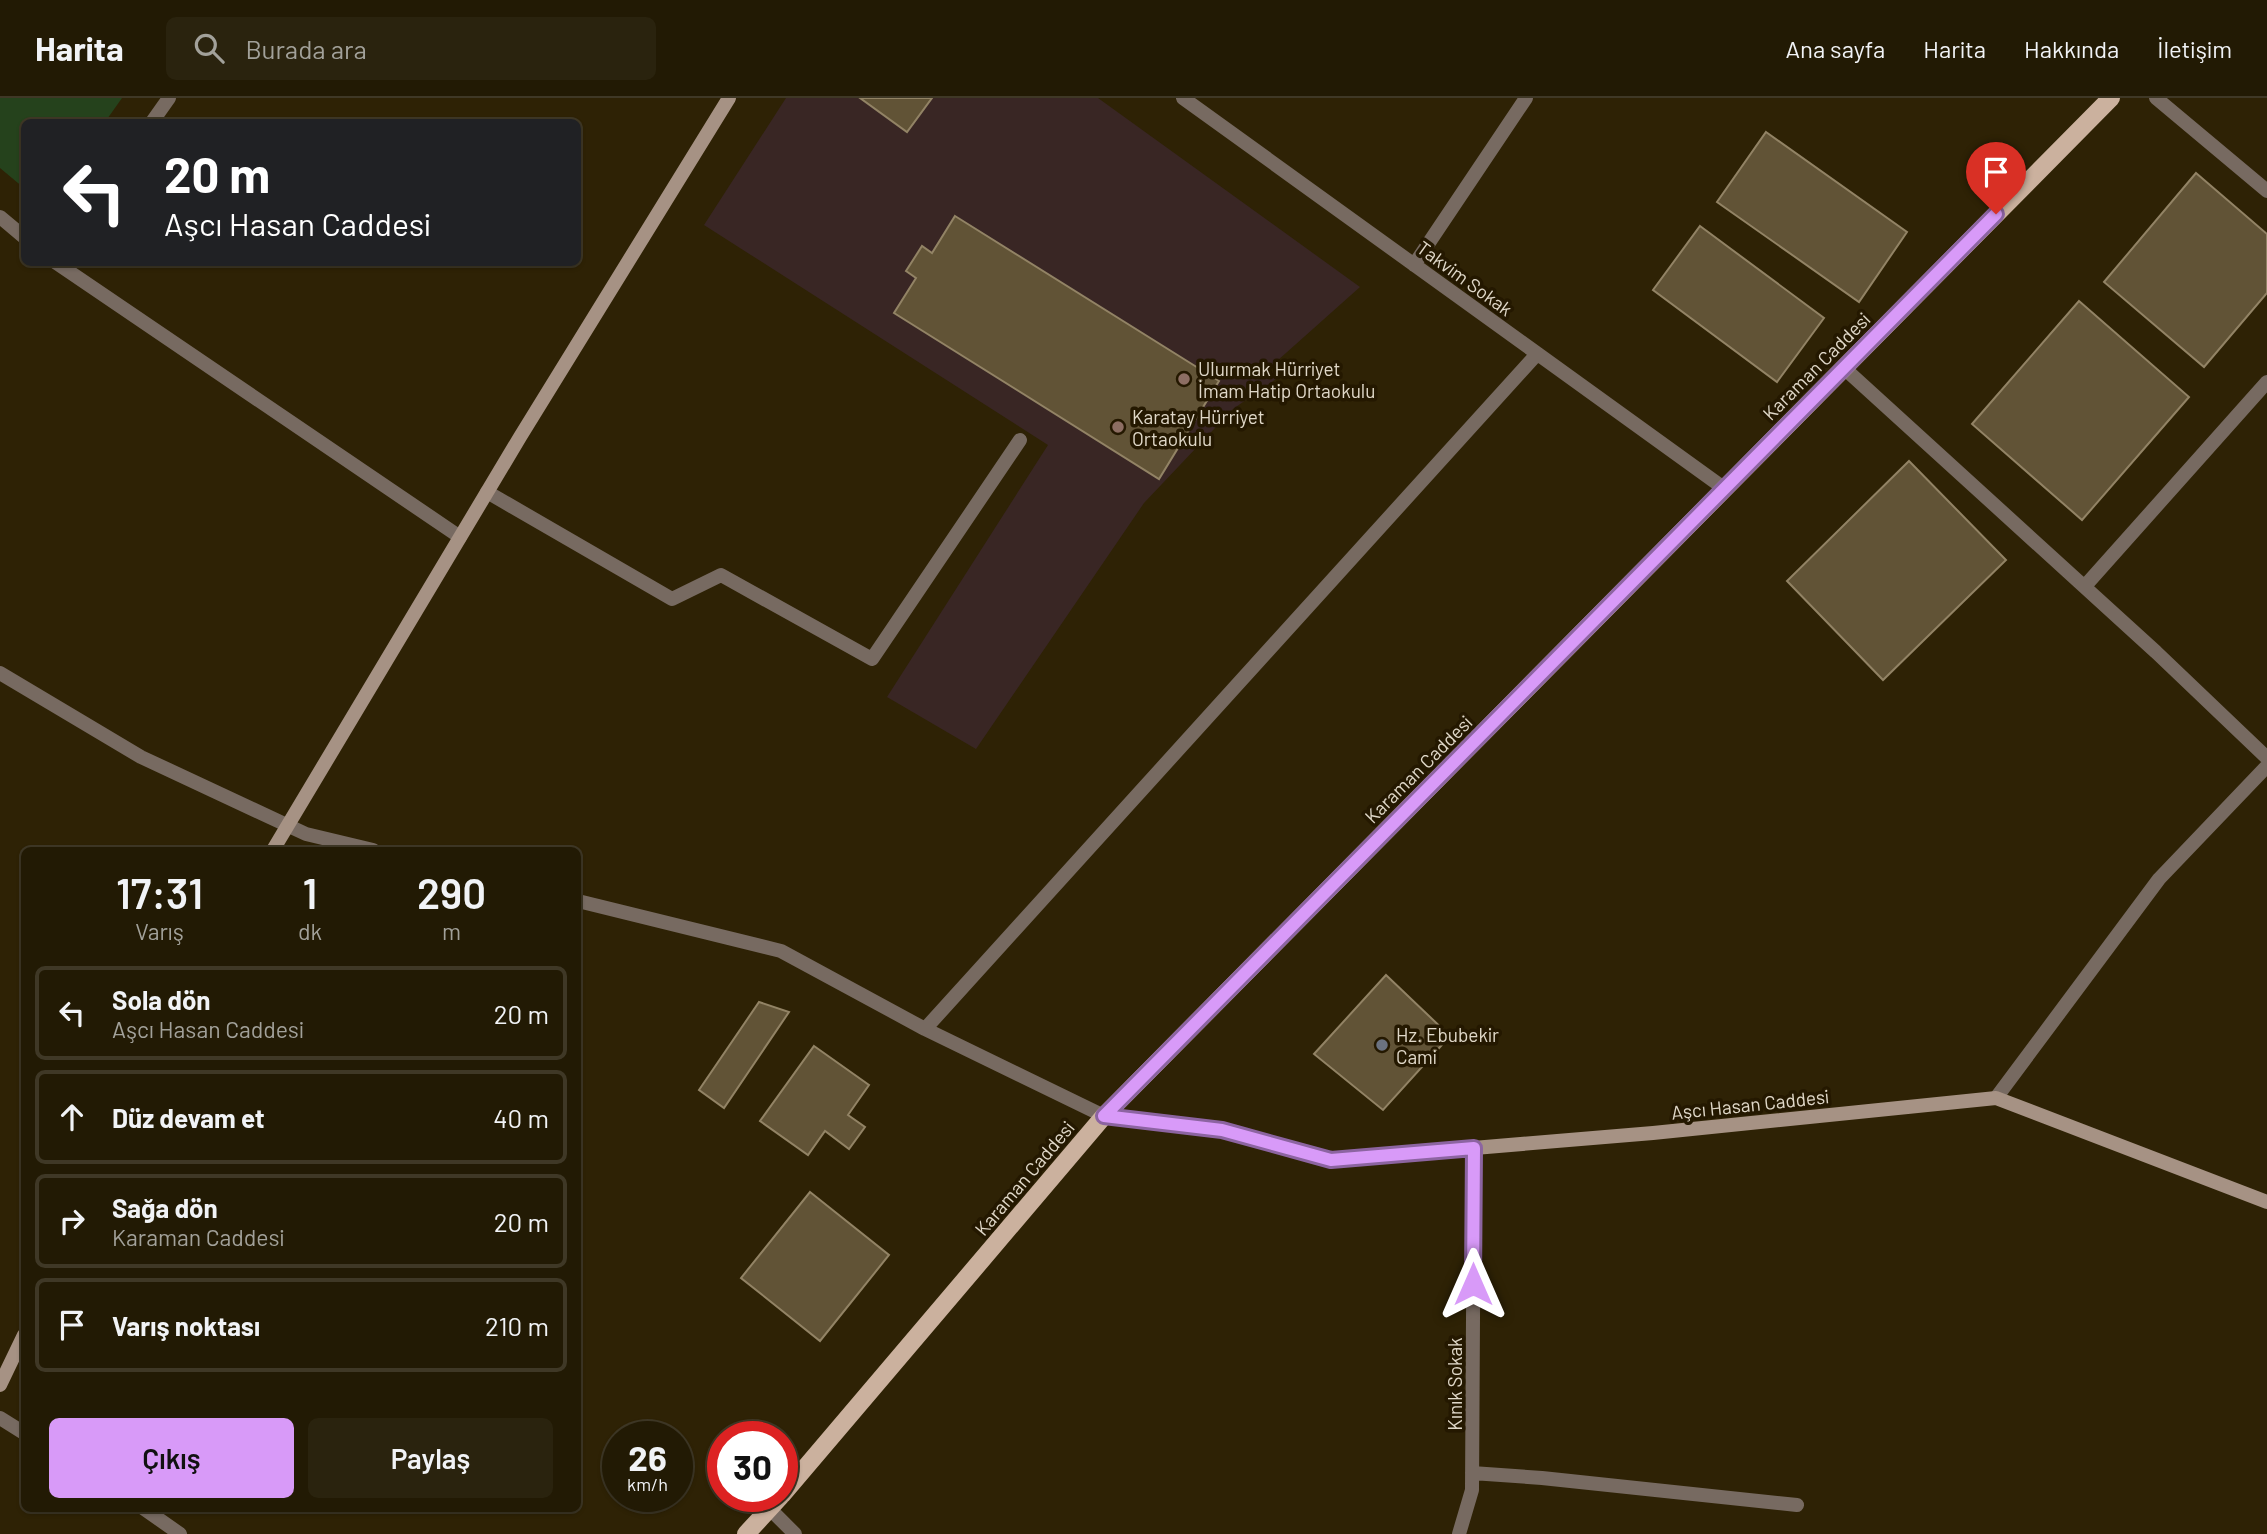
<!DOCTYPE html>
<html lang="tr">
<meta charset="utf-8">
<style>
:root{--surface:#221a04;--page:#2a230e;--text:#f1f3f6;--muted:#a2a19a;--line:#3f3826;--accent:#d89af8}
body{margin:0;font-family:Barlow,sans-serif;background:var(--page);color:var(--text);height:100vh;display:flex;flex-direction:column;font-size:26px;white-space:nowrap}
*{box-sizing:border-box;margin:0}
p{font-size:23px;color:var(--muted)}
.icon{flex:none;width:38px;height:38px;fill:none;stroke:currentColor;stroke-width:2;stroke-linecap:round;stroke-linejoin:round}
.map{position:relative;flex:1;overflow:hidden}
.drawer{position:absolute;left:21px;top:749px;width:560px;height:665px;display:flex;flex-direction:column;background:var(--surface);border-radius:10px;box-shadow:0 2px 5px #0004,0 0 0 2px var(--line)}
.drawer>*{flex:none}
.hud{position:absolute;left:21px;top:21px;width:560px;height:147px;border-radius:10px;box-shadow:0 2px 5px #0004,0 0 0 2px var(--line);background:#202124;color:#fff;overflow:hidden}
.speed{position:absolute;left:602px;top:1323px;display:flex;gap:14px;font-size:35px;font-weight:700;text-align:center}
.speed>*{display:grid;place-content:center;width:91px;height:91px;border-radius:50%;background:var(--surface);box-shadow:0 2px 5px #0004,0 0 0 2px var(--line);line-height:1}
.speed small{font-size:18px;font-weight:400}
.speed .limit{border:10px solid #d22;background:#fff;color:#111}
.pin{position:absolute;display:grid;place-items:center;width:60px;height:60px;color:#fff;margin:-72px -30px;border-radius:50% 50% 50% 0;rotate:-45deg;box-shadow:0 0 7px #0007}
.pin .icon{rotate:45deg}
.me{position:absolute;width:77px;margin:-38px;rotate:0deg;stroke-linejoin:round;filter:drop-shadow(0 0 5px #0008)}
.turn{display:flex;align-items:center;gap:24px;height:147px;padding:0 28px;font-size:32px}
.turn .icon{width:91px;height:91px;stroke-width:2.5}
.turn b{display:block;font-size:49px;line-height:60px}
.eta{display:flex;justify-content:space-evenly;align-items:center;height:119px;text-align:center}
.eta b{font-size:42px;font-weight:600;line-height:49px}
.cta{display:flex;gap:14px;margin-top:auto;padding:14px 28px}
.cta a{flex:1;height:80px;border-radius:10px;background:var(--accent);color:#111;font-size:28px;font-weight:600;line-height:80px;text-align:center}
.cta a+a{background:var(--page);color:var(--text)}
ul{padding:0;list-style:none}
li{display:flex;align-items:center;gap:21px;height:94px;margin:0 14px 10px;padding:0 14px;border:4px solid var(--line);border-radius:10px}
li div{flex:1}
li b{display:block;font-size:26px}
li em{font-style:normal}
header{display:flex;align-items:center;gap:42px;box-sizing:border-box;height:98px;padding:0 35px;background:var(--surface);border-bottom:2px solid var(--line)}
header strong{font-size:33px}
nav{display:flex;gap:38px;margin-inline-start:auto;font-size:24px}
.search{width:490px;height:63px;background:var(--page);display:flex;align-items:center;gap:18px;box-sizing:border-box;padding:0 24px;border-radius:10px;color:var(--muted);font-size:26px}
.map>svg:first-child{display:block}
.education{fill:#392624}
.green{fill:#25421c}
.building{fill:#615336;stroke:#928365;stroke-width:2}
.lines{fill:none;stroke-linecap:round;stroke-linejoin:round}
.street{stroke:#776a61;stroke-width:14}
.secondary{stroke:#a69284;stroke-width:14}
.primary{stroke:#cbb19e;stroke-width:18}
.route-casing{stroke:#8c64a1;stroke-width:18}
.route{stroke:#d89af8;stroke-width:12}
.education-dot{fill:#8d6e63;stroke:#241800;stroke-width:2.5}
.worship-dot{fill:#6b7280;stroke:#241800;stroke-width:2.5}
.labels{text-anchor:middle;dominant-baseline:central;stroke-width:7;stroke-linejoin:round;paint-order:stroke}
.street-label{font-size:19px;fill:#e0d8c8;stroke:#241800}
.poi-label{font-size:19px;fill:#e0d8c8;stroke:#241800;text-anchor:start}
</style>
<header>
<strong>Harita</strong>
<div class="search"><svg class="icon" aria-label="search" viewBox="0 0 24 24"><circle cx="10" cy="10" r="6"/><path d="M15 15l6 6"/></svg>Burada ara</div>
<nav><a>Ana sayfa</a><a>Harita</a><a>Hakkında</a><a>İletişim</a></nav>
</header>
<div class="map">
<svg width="2267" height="1436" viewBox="0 0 2267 1436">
<rect width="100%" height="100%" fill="#2e2205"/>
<!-- education -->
<path class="education" d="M786,0H1098L1360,189L1268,271L1279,279L1233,311L1144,405L976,651L887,599L1048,347L704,127Z"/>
<!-- green -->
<path class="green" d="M0,0H122L105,24H24V90L0,70Z"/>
<!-- building -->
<path class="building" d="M860,0H932L907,34Z
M1766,34L1907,134L1859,204L1717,104Z
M2196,75L2267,136V195L2204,269L2104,184Z
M955,118L1219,283L1159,381L894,215L916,180L906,173L922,148L932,155Z
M1700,128L1824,220L1777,284L1653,192Z
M2079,203L2189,299L2082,422L1972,326Z
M1909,363L2006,462L1883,582L1787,483Z
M1386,877L1450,938L1383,1012L1314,956Z
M759,904L789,914L724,1010L699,992Z
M814,948L869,987L848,1017L865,1029L849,1051L825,1033L808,1057L760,1023Z
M810,1094L889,1157L820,1243L741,1180Z"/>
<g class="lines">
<!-- street -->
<path class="street" d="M1183,0L1725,391
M2156,0L2267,93
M152,24L169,0
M0,119L24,139
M55,164L460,439
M1414,167L1526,0
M1844,270L2156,554L2267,660
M487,394L672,501L721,477L872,561L1020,342
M2085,488L2267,284
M0,575L141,659L306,736L373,752
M578,803L781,853L925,931L1104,1018L1222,1032
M925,931L1537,256
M1996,1000L2159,781L2267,668
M0,1320L24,1335
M1472,1375L1542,1380L1797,1407
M143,1410L180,1436
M770,1411L795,1436
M1459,1436L1472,1392L1474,1050"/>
<!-- secondary -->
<path class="secondary" d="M273,752L520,339L729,0
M1222,1032L1331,1062L1653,1035L1996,1000L2267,1104
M0,1287L24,1237"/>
<!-- primary -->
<path class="primary" d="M782,1397L1104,1018L2111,0
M746,1436L781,1398"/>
</g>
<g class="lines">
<defs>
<path id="route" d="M1473,1186L1474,1050L1331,1062L1222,1032L1104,1018L1996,116"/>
</defs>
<!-- route casing -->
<use href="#route" class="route-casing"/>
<!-- route -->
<use href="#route" class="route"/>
</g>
<!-- markers -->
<g class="education-dot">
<circle cx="1184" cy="281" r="7"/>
<circle cx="1118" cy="329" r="7"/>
</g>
<circle class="worship-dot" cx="1382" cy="947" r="7"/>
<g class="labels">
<!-- street labels -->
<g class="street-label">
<text transform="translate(1465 180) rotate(36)">Takvim Sokak</text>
<text transform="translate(1816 268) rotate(-45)">Karaman Caddesi</text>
<text transform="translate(1418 671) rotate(-45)">Karaman Caddesi</text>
<text transform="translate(1750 1006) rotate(-6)">Aşcı Hasan Caddesi</text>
<text transform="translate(1024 1080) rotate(-50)">Karaman Caddesi</text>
<text transform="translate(1454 1286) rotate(-90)">Kınık Sokak</text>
</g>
<!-- poi labels -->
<g class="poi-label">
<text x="1198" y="270">Uluırmak Hürriyet<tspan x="1198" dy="22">İmam Hatip Ortaokulu</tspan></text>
<text x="1132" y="318">Karatay Hürriyet<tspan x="1132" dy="22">Ortaokulu</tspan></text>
<text x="1396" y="936">Hz. Ebubekir<tspan x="1396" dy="22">Cami</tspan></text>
</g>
</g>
</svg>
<div class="speed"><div>26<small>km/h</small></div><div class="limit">30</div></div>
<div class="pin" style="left:1996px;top:116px;background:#d93025"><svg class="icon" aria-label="arrive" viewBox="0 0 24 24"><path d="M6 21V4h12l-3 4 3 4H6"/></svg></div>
<svg class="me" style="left:1473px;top:1186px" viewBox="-20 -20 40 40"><path d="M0-17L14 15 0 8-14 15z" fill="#d89af8" stroke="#fff" stroke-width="4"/></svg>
<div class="hud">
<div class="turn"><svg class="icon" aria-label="left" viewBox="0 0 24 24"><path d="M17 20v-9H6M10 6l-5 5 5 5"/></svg><div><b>20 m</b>Aşcı Hasan Caddesi</div></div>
</div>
<section class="drawer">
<div class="eta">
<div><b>17:31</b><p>Varış</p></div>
<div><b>1</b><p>dk</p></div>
<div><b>290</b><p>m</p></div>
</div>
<ul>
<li><svg class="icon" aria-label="left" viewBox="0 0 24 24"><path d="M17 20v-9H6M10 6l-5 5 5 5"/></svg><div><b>Sola dön</b><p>Aşcı Hasan Caddesi</p></div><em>20 m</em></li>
<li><svg class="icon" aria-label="ahead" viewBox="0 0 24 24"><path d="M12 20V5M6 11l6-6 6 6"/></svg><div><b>Düz devam et</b></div><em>40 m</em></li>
<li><svg class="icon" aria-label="right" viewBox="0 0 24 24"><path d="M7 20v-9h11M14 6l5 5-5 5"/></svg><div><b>Sağa dön</b><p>Karaman Caddesi</p></div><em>20 m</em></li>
<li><svg class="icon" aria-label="arrive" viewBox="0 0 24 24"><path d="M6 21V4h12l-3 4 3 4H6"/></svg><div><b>Varış noktası</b></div><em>210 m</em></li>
</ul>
<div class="cta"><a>Çıkış</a><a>Paylaş</a></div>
</section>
</div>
